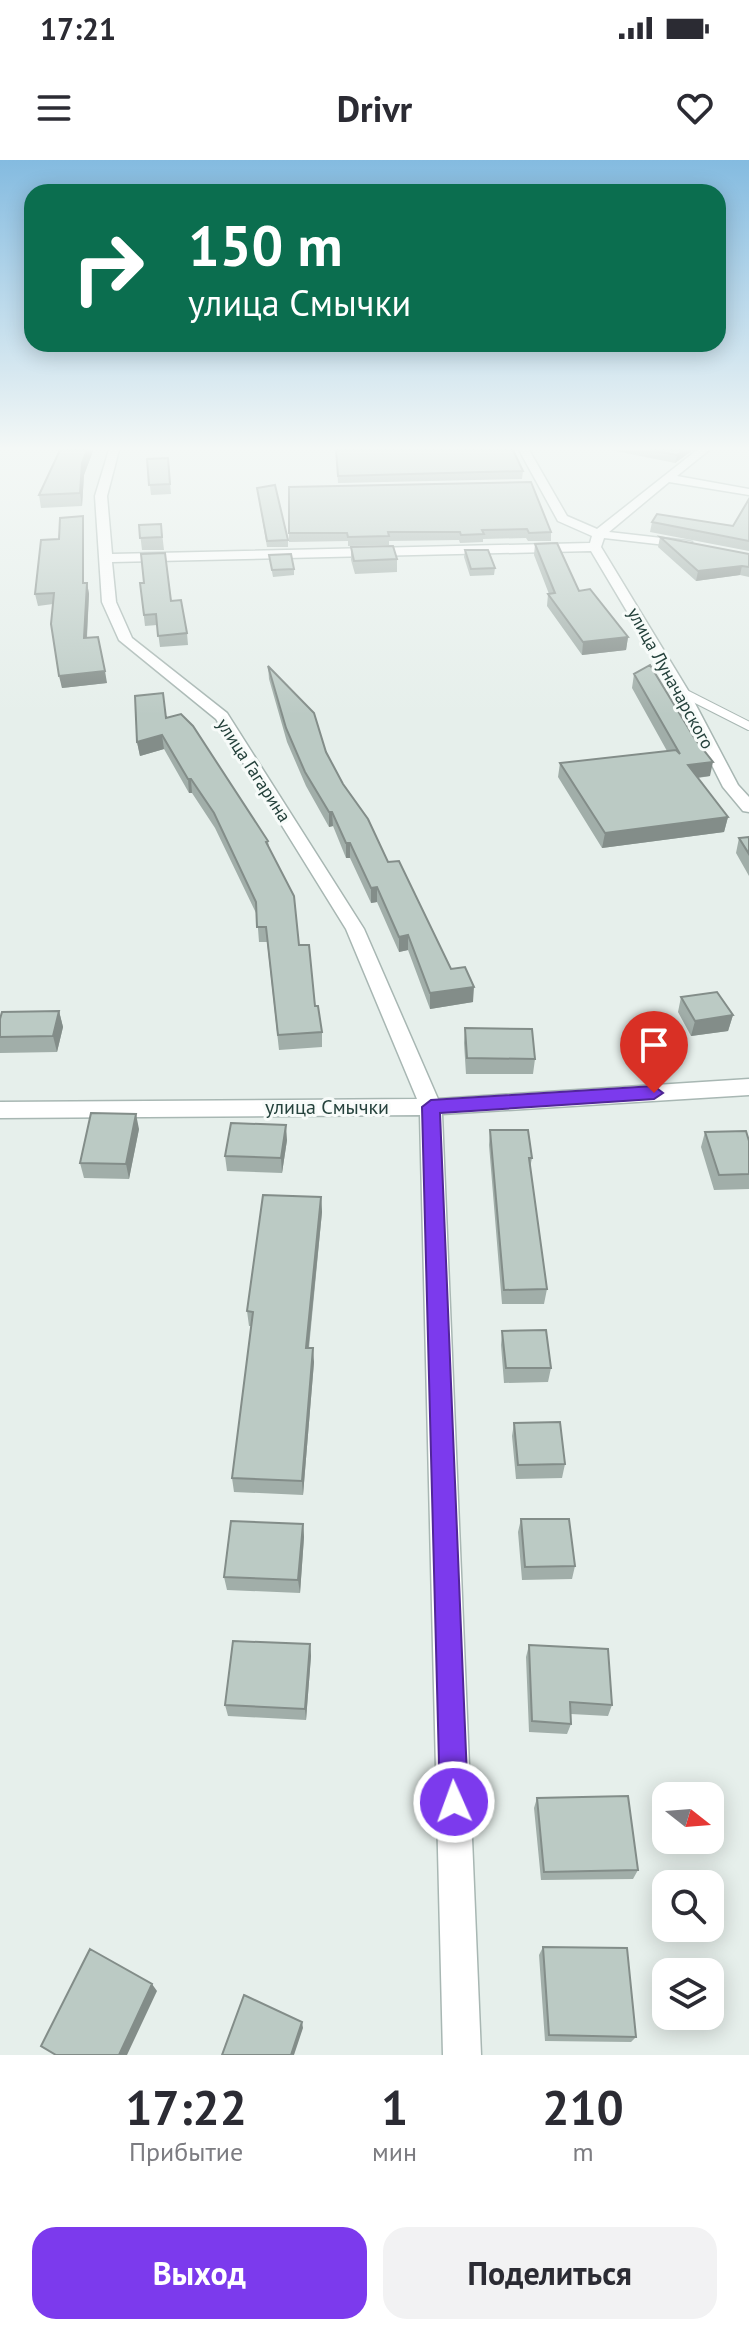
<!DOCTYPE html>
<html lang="ru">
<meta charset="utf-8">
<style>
:root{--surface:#fff;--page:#f2f2f3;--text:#2b2b33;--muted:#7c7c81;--accent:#7c3aed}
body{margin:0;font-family:"PT Sans",sans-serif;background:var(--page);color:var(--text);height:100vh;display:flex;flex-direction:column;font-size:30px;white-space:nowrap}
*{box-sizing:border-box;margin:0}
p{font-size:26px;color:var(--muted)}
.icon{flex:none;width:44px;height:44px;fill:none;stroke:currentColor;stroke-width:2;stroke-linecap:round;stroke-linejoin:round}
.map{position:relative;height:1895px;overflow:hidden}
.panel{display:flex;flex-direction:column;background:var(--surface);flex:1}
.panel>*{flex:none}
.top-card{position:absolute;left:24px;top:24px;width:702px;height:168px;border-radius:24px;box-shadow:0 4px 20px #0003;background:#0b6e4f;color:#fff;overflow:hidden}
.needle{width:52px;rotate:107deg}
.tools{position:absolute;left:652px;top:1622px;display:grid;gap:16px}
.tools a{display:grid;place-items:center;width:72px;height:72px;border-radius:16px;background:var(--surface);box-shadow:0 4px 20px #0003;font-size:40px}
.pin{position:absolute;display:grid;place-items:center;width:68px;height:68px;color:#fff;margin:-82px -34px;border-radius:50% 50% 50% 0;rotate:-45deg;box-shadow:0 0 8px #0007}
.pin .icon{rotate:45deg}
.me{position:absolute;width:88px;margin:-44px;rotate:358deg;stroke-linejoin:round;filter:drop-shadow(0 0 6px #0008)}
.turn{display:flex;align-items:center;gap:28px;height:168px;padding:0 32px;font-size:36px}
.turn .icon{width:104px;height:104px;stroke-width:2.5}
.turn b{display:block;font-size:56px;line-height:68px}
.eta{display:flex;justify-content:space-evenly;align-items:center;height:136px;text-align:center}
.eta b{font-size:48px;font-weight:700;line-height:56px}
.cta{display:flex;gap:16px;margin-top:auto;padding:16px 32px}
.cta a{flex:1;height:92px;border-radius:24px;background:var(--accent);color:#fff;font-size:32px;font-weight:700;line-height:92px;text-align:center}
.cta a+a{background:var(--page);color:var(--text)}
.status{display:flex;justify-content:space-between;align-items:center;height:56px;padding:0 40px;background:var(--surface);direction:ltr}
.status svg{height:22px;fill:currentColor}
header{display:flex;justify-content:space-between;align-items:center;height:104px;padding:0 32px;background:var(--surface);font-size:36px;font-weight:700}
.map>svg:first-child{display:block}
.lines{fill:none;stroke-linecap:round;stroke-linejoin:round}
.lane-casing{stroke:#a8b7b3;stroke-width:10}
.street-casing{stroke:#a8b7b3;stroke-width:3}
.lane{stroke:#fff;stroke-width:8}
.street{fill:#fff;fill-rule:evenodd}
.wall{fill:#a1aea9}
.shaded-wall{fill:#838d89}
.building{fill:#bbcac4;stroke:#838d89;stroke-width:2}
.route{fill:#7c3aed;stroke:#51269a;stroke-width:2}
.labels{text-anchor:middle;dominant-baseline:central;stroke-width:6;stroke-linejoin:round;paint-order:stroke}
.far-street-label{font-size:18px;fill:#24413b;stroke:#f7fbf9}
.street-label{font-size:20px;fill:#24413b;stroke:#f7fbf9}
</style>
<div class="status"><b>17:21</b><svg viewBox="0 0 49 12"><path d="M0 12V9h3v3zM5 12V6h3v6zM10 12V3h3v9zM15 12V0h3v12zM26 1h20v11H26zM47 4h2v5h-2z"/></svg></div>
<header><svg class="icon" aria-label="menu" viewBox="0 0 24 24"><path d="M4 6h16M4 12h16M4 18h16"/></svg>Drivr<svg class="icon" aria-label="heart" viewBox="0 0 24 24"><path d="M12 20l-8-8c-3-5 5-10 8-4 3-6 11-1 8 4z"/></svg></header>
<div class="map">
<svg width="749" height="1895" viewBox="0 0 749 1895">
<rect width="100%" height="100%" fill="#e6efeb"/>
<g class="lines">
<defs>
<path id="lane" d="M682,532L749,566"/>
<path id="street" d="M109,290H119L107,336L112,394L590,383L592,376L558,361L519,290H529L567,356L597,369L697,290H709L677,316L749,329V335L669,322L609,372L688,381L692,382V388L604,378L601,387L689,532L738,625L749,637V652L743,651L723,627L675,532L591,391L112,402L116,442L132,478L227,553L364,769L438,939L749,919V935L442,954L481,1895H443L420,955L0,958V942L417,939L346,769L216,559L119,480L102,442L95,336Z"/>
</defs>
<!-- lane casing -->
<use href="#lane" class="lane-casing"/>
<!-- street casing -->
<use href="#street" class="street-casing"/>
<!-- lane -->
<use href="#lane" class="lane"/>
<!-- street -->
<use href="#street" class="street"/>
</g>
<!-- wall -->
<path class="wall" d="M336,290L523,311L522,319L338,323Z
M610,290H693L675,303Z
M93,291L84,315L82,346L41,348L39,335Z
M168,298L171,334L151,335L147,299Z
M289,327L551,372V381H528L526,378L483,379V382L460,383L459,380L389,381V385L348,386V381L289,382Z
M257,328L288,380V387H267Z
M749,339V391L650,372L652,362L733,366Z
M161,364L164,390H142L139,365Z
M84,367V423H87L89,434L87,478L107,523L62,528L53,444L38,446L35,434L59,379Z
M660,377L749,394V417L740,415L696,421L658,387Z
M535,384L579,431L628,477L626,490L582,495L547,446L548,434H549L534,395Z
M351,387L397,399V412L355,414L351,400Z
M465,390L495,408L494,415L470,416L464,397Z
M269,395L294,409V415L273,417Z
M140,423L171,441L187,473L188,485L160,487L157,465L145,466Z
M268,506L326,592L343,624L388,702L451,809L473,842L430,849L408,790L399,792L377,742L371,743L350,698H346L333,666L329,667L306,626L287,582L269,519Z
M634,514L710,616L698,618L728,657L724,672L602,688L558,617L560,603L667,591L632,528Z
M166,558L268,681L269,687L299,785L322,872V887L279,890L267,782H259L257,755L215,668L192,633H189L164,589L140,596L137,582Z
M749,677V716L736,693L739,678Z
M681,837L733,855L728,871L691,876L678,852Z
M59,851L63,867L57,892L0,893V859Z
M465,868L535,899L533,914H466L464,883Z
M139,969L129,1019L84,1018L80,1003Z
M490,970L532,998L530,1008L547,1129L544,1144H502L489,985Z
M705,972L749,981V1029L714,1030L701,987Z
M287,980L282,1013L227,1011L225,996Z
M321,1037L322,1052L309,1188L314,1202L303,1335L234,1332L232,1318L251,1166H249L247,1151Z
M502,1171L551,1208L548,1222L504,1223L501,1185Z
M514,1263L565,1304L562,1318L516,1319L512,1276Z
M521,1359L575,1406L572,1419L522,1420L518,1372Z
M303,1364L304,1377L300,1433L227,1430L224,1417Z
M310,1484L311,1496L306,1560L228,1556L225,1545Z
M529,1485L612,1545L608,1556L571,1554V1564L567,1574L529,1572L526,1497Z
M537,1638L638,1710L633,1719L541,1720L534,1648Z
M543,1787L636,1877L631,1882L545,1881L539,1795Z"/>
<!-- shaded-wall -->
<path class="shaded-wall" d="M87,290H93V291L84,315L82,346L80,333L82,303Z
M684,290H693L675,303L677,295Z
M83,356L84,367V435L83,423Z
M742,406L740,415L696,421L698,411Z
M87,423L89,434L86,490L84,478Z
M628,477L626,490L582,495L583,482Z
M105,511L107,523L62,528L59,516Z
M162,575L164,589L140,596L137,582Z
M713,602L710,616L685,619L688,605Z
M188,619H191L192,633H189Z
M329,652H332L333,666L329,667Z
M728,657L724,672L602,688L605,673Z
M346,683H350V698H346Z
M377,727V742L371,743V728Z
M408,775V790L399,792V777Z
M474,827L473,842L430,849V833Z
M59,851L63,867L57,892L53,876Z
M733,855L728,871L691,876L695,861Z
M136,954L139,969L129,1019L126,1004Z
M286,965L287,980L282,1013L281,998Z
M321,1037L322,1052L307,1202L306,1188Z
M313,1188L314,1202L303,1335L302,1321Z
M303,1364L304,1377L300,1433L298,1420Z
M310,1484L311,1496L306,1560L305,1549Z
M152,1824L157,1831L127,1895H119Z
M302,1862L303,1868L294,1895H291Z"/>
<!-- building -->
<path class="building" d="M60,290H87L82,303L80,333L39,335Z
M336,290H513L523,311L338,316Z
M650,290H684L677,295Z
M168,298L170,324L149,325L147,299Z
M531,322L551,372L529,373L527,369L482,370L484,374L461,375L460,372H388L389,376L348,377L347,373H289V327Z
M275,325L288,380L267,381L257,328Z
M749,339V381L652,362L657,354L733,366Z
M83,356V423H87L84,478L98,477L105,511L59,516L51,464L54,433L35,434L41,380L59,379L60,358Z
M161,364L162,377L140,378L139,365Z
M660,377L749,394V407L742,406L698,411Z
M557,383L579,431L590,429L628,477L583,482L548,434L555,433L535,384Z
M393,386L397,399L354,401L351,387Z
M465,390H488L495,408L471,409Z
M165,393L171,441L181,440L187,473L158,476L156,454L144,455L140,423H144L141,394Z
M291,394L294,409L272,410L269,395Z
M650,505L695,579L713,602L688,605L728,657L605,673L560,603L676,590L680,594L634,514Z
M268,506L314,553L326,592L343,624L368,659L388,702L399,701L451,809L465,807L474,827L430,833L408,775L399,777L377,727L371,728L350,683H346L332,652H329L305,612L286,568Z
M163,533L166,558L181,554L193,566L268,681L266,682L294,736L299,785H309L315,846H318L322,872L278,875L266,767H257L256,742L214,653L191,619H188L162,575L137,582L135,536Z
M749,677V694L739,678Z
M717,832L733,855L695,861L681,837Z
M59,851L53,876L0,877V859L2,852Z
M465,868L532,869L535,899L467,898Z
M91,953L136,954L126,1004L80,1003Z
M231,963L286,965L281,998L225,996Z
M490,970H528L532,998H529L547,1129L504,1130Z
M746,971L749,981V1014L719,1015L705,972Z
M263,1035L321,1037L306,1188H313L302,1321L232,1318L253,1152L247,1151Z
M546,1170L551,1208H506L502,1171Z
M560,1262L565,1304L518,1305L514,1263Z
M521,1359H569L575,1406L525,1407Z
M231,1361L303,1364L298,1420L224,1417Z
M233,1481L310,1484L305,1549L225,1545Z
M529,1485L608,1489L612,1545L570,1542L571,1564L532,1561Z
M628,1636L638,1710L544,1712L537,1638Z
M543,1787L627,1788L636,1877L549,1875Z
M90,1789L152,1824L119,1895H56L41,1886Z
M244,1835L302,1862L291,1895H222Z"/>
<!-- sky -->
<linearGradient id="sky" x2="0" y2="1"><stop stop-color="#84bbe0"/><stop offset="0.52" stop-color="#f4f8f6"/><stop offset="1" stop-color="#f4f8f6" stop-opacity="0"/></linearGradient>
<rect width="749" height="555" fill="url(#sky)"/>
<!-- route -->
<path class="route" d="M654,926L663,933L654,939L440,953L468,1642L464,1652L454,1656L444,1652L440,1642L422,947L431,940Z"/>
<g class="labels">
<!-- far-street labels -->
<g class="far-street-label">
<text transform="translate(671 518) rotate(61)">улица Луначарского</text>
<text transform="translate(254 610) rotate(57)">улица Гагарина</text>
</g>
<!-- street labels -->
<g class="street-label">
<text x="327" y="947">улица Смычки</text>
</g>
</g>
</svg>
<div class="tools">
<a><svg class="needle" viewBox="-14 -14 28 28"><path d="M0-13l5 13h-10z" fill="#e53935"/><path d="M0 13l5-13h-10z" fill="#7c7c81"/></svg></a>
<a><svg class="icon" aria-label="search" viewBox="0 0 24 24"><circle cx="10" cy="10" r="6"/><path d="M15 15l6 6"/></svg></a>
<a><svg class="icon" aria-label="layers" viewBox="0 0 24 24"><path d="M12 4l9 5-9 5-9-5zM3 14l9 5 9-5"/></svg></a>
</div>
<div class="pin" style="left:654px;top:933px;background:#d93025"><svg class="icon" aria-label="arrive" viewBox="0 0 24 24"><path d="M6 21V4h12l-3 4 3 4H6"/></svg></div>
<svg class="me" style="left:454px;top:1642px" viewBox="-20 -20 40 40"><circle r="17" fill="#7c3aed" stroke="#fff" stroke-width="3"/><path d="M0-11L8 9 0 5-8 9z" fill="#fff"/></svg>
<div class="top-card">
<div class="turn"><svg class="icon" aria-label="right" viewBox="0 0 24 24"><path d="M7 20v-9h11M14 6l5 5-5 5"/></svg><div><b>150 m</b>улица Смычки</div></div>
</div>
</div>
<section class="panel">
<div class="eta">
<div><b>17:22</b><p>Прибытие</p></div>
<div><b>1</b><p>мин</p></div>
<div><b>210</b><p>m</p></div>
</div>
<div class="cta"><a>Выход</a><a>Поделиться</a></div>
</section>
